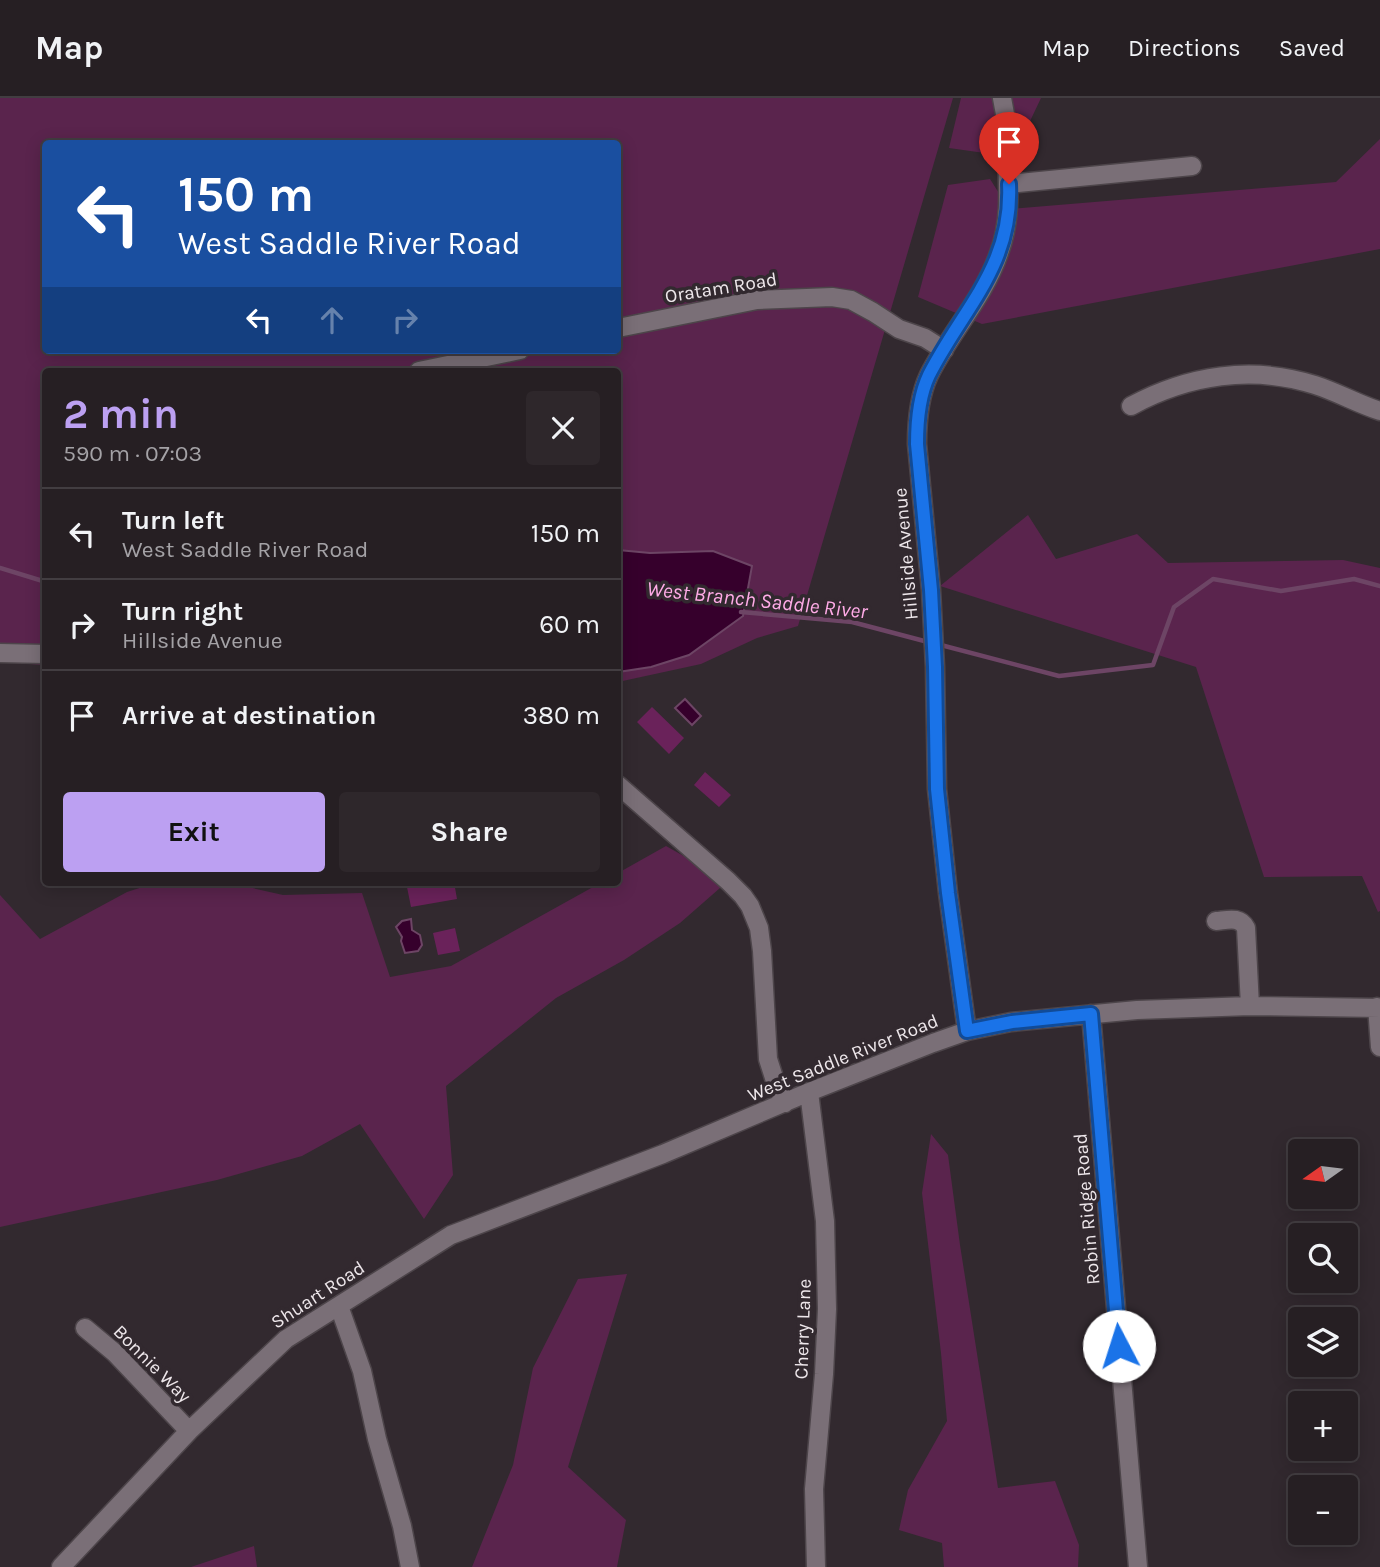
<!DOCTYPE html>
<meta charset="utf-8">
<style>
:root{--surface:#261f23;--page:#2e272b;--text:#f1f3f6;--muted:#a4a2a6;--line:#423d41;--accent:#bca0f2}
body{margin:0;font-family:Karla,sans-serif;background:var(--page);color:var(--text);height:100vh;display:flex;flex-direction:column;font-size:26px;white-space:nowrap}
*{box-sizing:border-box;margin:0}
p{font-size:23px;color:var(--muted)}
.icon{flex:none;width:38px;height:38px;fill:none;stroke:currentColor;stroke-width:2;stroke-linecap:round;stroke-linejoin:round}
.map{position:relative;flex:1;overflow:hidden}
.drawer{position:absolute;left:42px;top:270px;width:579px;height:518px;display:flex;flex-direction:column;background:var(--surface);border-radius:7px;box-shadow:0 4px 18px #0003,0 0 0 2px var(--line)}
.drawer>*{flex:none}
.guide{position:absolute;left:42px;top:42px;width:579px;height:214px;border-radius:7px;box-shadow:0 4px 18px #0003,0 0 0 2px var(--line);background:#1a4fa0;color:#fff;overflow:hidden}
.needle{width:46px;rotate:256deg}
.tools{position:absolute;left:1288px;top:1041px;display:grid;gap:14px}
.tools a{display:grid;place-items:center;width:70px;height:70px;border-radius:7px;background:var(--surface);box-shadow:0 4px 18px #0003,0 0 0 2px var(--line);font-size:35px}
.pin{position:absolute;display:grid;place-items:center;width:60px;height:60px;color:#fff;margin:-72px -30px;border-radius:50% 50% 50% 0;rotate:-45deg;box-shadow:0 0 7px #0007}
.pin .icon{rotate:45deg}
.me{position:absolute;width:77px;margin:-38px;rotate:355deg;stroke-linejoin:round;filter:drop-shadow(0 0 5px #0008)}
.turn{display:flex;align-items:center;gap:24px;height:147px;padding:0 21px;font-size:32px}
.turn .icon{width:91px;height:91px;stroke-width:2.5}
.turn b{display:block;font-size:49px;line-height:60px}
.lanes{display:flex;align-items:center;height:66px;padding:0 21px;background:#0003;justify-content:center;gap:35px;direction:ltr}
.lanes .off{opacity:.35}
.round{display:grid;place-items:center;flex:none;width:74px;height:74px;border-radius:7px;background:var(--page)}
.summary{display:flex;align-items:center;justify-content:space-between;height:119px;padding:0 21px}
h1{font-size:42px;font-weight:700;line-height:52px;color:var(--accent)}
.button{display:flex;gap:14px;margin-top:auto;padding:14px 21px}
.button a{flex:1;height:80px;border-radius:7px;background:var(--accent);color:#111;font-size:28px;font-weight:700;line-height:80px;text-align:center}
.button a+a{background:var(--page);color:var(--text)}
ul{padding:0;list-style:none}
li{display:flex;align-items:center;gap:21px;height:91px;padding:0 21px;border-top:2px solid var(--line)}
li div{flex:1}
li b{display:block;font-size:26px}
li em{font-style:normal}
header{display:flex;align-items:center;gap:42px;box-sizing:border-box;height:98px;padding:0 35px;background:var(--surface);border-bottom:2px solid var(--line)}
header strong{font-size:33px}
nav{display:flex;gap:38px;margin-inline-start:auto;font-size:24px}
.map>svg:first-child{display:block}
.green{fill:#5a244d;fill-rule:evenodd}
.water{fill:#36002c;stroke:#6d4565;stroke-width:2}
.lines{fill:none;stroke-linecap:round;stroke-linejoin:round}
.stream{stroke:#6d4565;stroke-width:4.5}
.building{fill:#6a225a}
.minor-casing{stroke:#4d454a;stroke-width:21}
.minor{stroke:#7a6f77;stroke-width:18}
.route-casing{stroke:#114b97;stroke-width:18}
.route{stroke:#1a73e8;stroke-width:12}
.labels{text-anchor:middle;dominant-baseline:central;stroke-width:7;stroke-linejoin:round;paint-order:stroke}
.street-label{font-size:19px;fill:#eee7eb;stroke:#32292f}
.water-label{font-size:21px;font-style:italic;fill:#ffabe7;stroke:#32292f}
</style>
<header>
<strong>Map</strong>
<nav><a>Map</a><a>Directions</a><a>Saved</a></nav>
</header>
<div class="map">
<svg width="1380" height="1469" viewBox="0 0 1380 1469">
<rect width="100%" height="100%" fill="#32292f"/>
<!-- green -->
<path class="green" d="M0,0H953L798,528L757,540L701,566L618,584V273H46L45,567L0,564ZM46,46H618V252H46Z
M961,0H1041L1013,59L949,50Z
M1380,41V151L982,226L918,199L948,87L990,81L1009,111L1336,84Z
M1028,417L1056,461L1137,436L1168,465L1343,462L1380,470V813L1378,814L1362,778L1264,779L1196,569L940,488Z
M666,748L728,783L680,825L624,862L556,900L446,988L453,1077L424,1121L360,1026L302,1058L217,1082L0,1129V797L40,841L127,794L158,784H226L283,797L362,795L390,879L451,868L602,784H618V775Z
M931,1036L948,1057L960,1147L998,1390L1055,1383L1079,1447L1078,1469H944L942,1445L899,1432L908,1392L947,1323L941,1255L922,1095Z
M627,1176L568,1369L626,1422L617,1469H472L513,1367L533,1270L578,1181Z
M254,1448L257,1469H191Z"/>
<!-- water -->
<path class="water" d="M618,452L650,455L713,453L752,468L743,518L689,557L651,569L618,574Z
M685,601L701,618L692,627L675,610Z
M411,821L412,832L420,837L422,847L418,853L405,855L401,843L402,839L396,829L402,823Z"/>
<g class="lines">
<!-- stream -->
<path class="stream" d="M0,470L46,484
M741,514L852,524L928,544
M937,546L1059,578L1153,567L1174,509L1213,481L1281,493L1354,481L1380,488"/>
</g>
<!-- building -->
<path class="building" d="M652,609L684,640L669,656L637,624Z
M705,674L731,697L719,709L694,687Z
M406,784H454L457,801L411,809Z
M455,830L460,853L438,857L433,835Z"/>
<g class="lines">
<defs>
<path id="minor" d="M1008,86L1192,68
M618,230L757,202L832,199L851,202L873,214L899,231L925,240L944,252
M419,273L520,252
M1131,308C1188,277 1252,267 1315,287C1337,294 1358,306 1380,313
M0,555L46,556
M618,687L728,783L743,798L750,808L759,830L762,853L768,961L776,986L785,1005
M1216,823C1228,822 1240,818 1246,830L1250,908
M1377,909L1380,949
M1091,916L1138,1469
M967,933L948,795L937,691L935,569L931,492L917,346C917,323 919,298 929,277C950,235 984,199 999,155C1010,125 1009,96 1007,64L1013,59L1002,0
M809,994L825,1123L827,1211L824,1276L814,1391L816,1469
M339,1208L362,1273L377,1341L402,1428L410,1469
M85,1230L115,1255L189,1333
M61,1469L189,1333L286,1241L451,1137L663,1056L809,994L933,945L967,933L1011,924L1137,912L1250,908L1380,910"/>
</defs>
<!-- minor casing -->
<use href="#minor" class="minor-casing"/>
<!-- minor -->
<use href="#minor" class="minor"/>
</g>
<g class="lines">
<defs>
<path id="route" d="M1009,86C1013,168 963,210 929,277C919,298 917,323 917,346L931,492L935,569L937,691L948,795L967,933L1012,924L1091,916L1119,1248"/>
</defs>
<!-- route casing -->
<use href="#route" class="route-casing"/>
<!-- route -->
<use href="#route" class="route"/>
</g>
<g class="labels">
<!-- street labels -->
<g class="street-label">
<text transform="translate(721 190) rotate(-9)">Oratam Road</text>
<text transform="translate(906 456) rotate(-95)">Hillside Avenue</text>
<text transform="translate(843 960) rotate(-22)">West Saddle River Road</text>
<text transform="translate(1087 1111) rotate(-95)">Robin Ridge Road</text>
<text transform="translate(318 1197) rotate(-33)">Shuart Road</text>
<text transform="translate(803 1231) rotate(-88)">Cherry Lane</text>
<text transform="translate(152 1266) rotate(45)">Bonnie Way</text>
</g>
<!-- water labels -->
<g class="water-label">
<text transform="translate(757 502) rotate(6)">West Branch Saddle River</text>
</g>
</g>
</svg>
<div class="tools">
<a><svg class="needle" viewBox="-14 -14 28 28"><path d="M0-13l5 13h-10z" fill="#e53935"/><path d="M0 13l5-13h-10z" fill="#a4a2a6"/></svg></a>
<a><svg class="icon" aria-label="search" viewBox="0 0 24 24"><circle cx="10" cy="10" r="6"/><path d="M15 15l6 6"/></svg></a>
<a><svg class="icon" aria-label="layers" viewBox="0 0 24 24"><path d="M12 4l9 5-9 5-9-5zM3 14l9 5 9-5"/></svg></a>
<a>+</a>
<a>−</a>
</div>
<div class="pin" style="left:1009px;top:86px;background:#d93025"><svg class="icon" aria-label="arrive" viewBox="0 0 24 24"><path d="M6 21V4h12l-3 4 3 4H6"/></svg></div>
<svg class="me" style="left:1119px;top:1248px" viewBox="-20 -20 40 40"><circle r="19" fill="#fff"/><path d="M0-13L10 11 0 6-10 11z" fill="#1a73e8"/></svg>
<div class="guide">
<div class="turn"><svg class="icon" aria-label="left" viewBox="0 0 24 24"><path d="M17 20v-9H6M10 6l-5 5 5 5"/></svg><div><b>150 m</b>West Saddle River Road</div></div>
<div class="lanes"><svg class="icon" aria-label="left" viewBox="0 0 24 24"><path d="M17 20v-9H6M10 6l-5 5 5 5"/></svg><svg class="icon off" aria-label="ahead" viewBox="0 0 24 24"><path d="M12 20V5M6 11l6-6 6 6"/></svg><svg class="icon off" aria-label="right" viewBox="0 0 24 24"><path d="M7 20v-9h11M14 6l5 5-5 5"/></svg></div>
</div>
<section class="drawer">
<div class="summary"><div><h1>2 min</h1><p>590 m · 07:03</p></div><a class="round"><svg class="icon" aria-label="close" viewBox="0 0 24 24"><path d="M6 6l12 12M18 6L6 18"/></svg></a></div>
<ul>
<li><svg class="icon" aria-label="left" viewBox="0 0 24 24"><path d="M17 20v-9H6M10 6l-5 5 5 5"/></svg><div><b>Turn left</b><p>West Saddle River Road</p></div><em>150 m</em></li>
<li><svg class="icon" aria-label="right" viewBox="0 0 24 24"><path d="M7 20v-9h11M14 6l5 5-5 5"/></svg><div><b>Turn right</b><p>Hillside Avenue</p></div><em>60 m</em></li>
<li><svg class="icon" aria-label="arrive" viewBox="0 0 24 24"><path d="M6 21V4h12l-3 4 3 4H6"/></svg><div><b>Arrive at destination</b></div><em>380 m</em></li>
</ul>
<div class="button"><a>Exit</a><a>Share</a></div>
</section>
</div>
